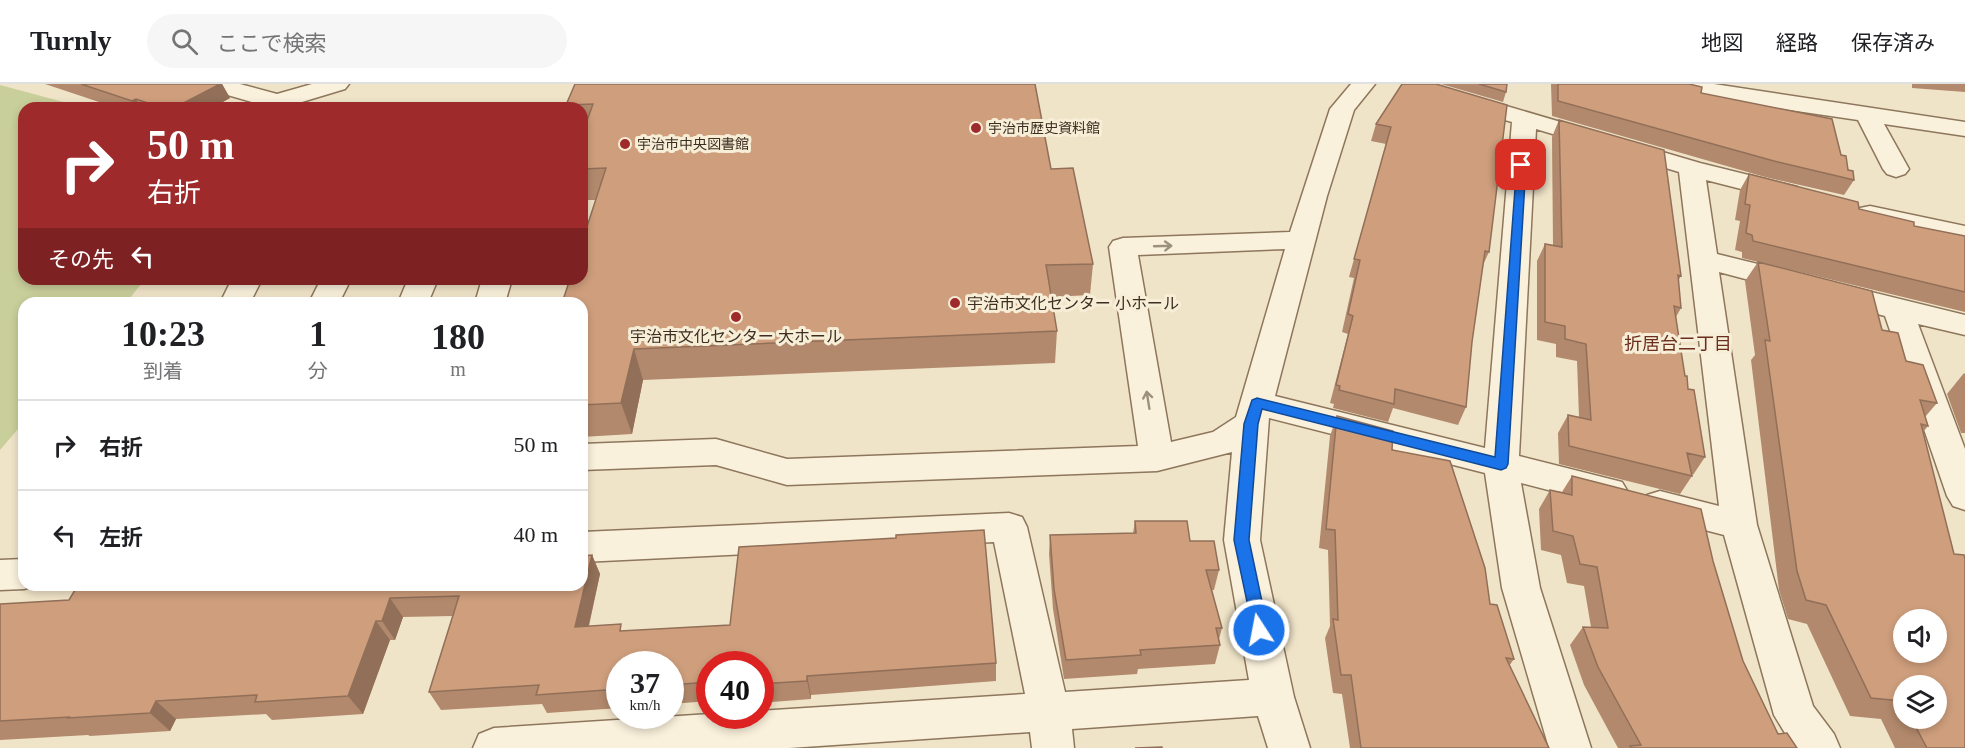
<!DOCTYPE html>
<html lang="ja">
<meta charset="utf-8">
<style>
:root{--surface:#fff;--page:#f6f6f6;--text:#202124;--muted:#757577;--line:#e0e0e0}
body{margin:0;font-family:"Times New Roman","Noto Sans JP",serif;background:var(--page);color:var(--text);height:100vh;display:flex;flex-direction:column;font-size:22px;white-space:nowrap}
*{box-sizing:border-box;margin:0}
p{font-size:20px;color:var(--muted)}
.icon{flex:none;width:33px;height:33px;fill:none;stroke:currentColor;stroke-width:2;stroke-linecap:round;stroke-linejoin:round}
.map{position:relative;flex:1;overflow:hidden}
.details{position:absolute;left:18px;top:213px;width:570px;height:294px;display:flex;flex-direction:column;background:var(--surface);border-radius:18px;box-shadow:0 3px 9px #0003}
.details>*{flex:none}
.banner{position:absolute;left:18px;top:18px;width:570px;height:183px;border-radius:18px;box-shadow:0 3px 9px #0003;background:#9e2a2b;color:#fff;overflow:hidden}
.tools{position:absolute;left:1893px;top:525px;display:grid;gap:12px}
.tools a{display:grid;place-items:center;width:54px;height:54px;border-radius:50%;background:var(--surface);box-shadow:0 3px 9px #0003;font-size:30px}
.speed{position:absolute;left:606px;top:567px;display:flex;gap:12px;font-size:30px;font-weight:700;text-align:center}
.speed>*{display:grid;place-content:center;width:78px;height:78px;border-radius:50%;background:var(--surface);box-shadow:0 3px 9px #0003;line-height:1}
.speed small{font-size:15px;font-weight:400}
.speed .limit{border:9px solid #d22;background:#fff;color:#111}
.pin{position:absolute;display:grid;place-items:center;width:51px;height:51px;color:#fff;margin:-26px;border-radius:12px;box-shadow:0 3px 9px #0006}
.me{position:absolute;width:66px;margin:-33px;rotate:349deg;stroke-linejoin:round;filter:drop-shadow(0 0 4px #0008)}
.turn{display:flex;align-items:center;gap:21px;height:126px;padding:0 30px;font-size:27px}
.turn .icon{width:78px;height:78px;stroke-width:2.5}
.turn b{display:block;font-size:42px;line-height:51px}
.then{display:flex;align-items:center;height:57px;padding:0 30px;background:#0003;gap:12px;font-size:22px}
.eta{display:flex;justify-content:space-evenly;align-items:center;height:102px;text-align:center}
.eta b{font-size:36px;font-weight:700;line-height:42px}
ul{padding:0;list-style:none}
li{display:flex;align-items:center;gap:18px;height:90px;padding:0 30px;border-top:2px solid var(--line)}
li div{flex:1}
li b{display:block;font-size:22px}
li em{font-style:normal}
header{display:flex;align-items:center;gap:36px;box-sizing:border-box;height:84px;padding:0 30px;background:var(--surface);border-bottom:2px solid var(--line)}
header strong{font-size:28px}
nav{display:flex;gap:33px;margin-inline-start:auto;font-size:21px}
.search{width:420px;height:54px;background:var(--page);display:flex;align-items:center;gap:15px;box-sizing:border-box;padding:0 21px;border-radius:33px;color:var(--muted);font-size:22px}
.map>svg:first-child{display:block}
.green{fill:#c9cf9b}
.lines{fill:none;stroke-linecap:round;stroke-linejoin:round}
.minor-casing{stroke:#8d765c;stroke-width:3}
.minor{fill:#faf1dc;fill-rule:evenodd}
.wall{fill:#b2896c;fill-rule:evenodd}
.shaded-wall{fill:#916f58}
.building{fill:#cf9f7d;stroke:#916f58;stroke-width:1.5;fill-rule:evenodd}
.oneway{stroke:#9c907e}
.route{fill:#1a73e8;stroke:#114b97;stroke-width:1.5}
.poi-dot{fill:#9e2a2b;stroke:#f7eed8;stroke-width:2}
.labels{text-anchor:middle;dominant-baseline:central;stroke-width:6;stroke-linejoin:round;paint-order:stroke}
.far-poi-label{font-size:14px;fill:#3d2e20;stroke:#f7eed8;text-anchor:start}
.poi-label{font-size:16px;fill:#3d2e20;stroke:#f7eed8;text-anchor:start}
.neighbourhood-label{font-size:18px;fill:#6b2e1e;stroke:#f7eed8}
</style>
<header>
<strong>Turnly</strong>
<div class="search"><svg class="icon" aria-label="search" viewBox="0 0 24 24"><circle cx="10" cy="10" r="6"/><path d="M15 15l6 6"/></svg>ここで検索</div>
<nav><a>地図</a><a>経路</a><a>保存済み</a></nav>
</header>
<div class="map">
<svg width="1965" height="664" viewBox="0 0 1965 664">
<rect width="100%" height="100%" fill="#f0e4c8"/>
<!-- green -->
<path class="green" d="M0,1L86,24H24V195H145L126,219H24V338L0,366Z"/>
<g class="lines">
<defs>
<path id="minor" d="M203,0H240L277,10L312,0H349L345,5L282,24L269,23L207,5Z
M1351,0H1375L1354,26L1327,112L1275,312L1485,364L1512,38L1494,33L1491,28L1494,23L1503,21L1700,79L1797,103L1801,109L1797,115L1788,117L1706,96L1717,170L1965,231V251L1918,240L1965,365V426L1953,422L1947,412L1885,232L1719,188L1757,441L1813,622L1834,650L1840,664H1794L1774,631L1724,451L1647,431L1642,421L1647,411L1660,407L1719,422L1679,88L1536,45L1519,372L1622,398L1628,408L1622,418L1610,422L1521,399L1540,504L1591,664H1549L1502,504L1485,389L1269,334L1260,456L1294,613L1310,664H1268L1258,632L1072,645L1074,664H1032L1030,648L789,664H473L479,650L494,644L710,630L760,632V627L1025,610L994,458L582,478V448L1009,429L1022,433L1027,443L1065,608L1249,596L1224,456L1232,368L1157,387L787,401L716,381L582,386V360L716,355L787,375L1138,362L1109,163L1113,157L1123,154L1290,148L1330,25ZM1285,165L1236,333L1213,348L1171,358L1138,171Z
M1672,0H1714L1965,38V52L1884,40L1909,85L1905,90L1896,93L1887,90L1883,85L1858,36L1722,16L1676,5Z
M1870,122L1965,142V158L1860,136L1856,130L1860,124Z
M232,195H262L250,219H220Z
M321,195H351L339,219H309Z
M408,195H438L428,219H398Z
M482,195H512L505,219H475Z
M24,475V501H37L24,505L0,506V476Z"/>
</defs>
<!-- minor casing -->
<use href="#minor" class="minor-casing"/>
<!-- minor -->
<use href="#minor" class="minor"/>
</g>
<!-- wall -->
<path class="wall" d="M45,0H222L230,14L212,24H117Z
M575,0L1051,85L1093,180L1090,211L1051,213L1057,247L1055,279L643,296L632,350L582,353V219L596,116H582V24H567L566,21Z
M1402,0L1489,168L1482,183L1472,258L1466,323L1458,341L1393,324L1388,338L1333,324L1334,320L1330,319L1348,250L1342,248L1354,194L1349,193L1386,60L1371,57L1376,40Z
M1441,0H1507L1506,8L1503,18Z
M1551,0H1689L1701,9L1841,71L1854,96L1844,111L1765,93L1552,32Z
M1912,0H1965V8L1912,4Z
M1559,36L1681,192L1678,197L1681,224L1676,233L1685,292L1705,373L1693,391L1692,390V392L1680,410L1559,380L1558,349L1568,331L1579,333L1577,277L1556,273V260L1537,256V177L1545,160L1553,162L1552,53Z
M1749,90L1914,142L1965,152V228L1742,174V168L1735,166L1740,137L1735,136L1740,106Z
M1758,178L1882,246L1937,319L1925,333L1928,342L1923,348L1965,664H1895L1881,635L1850,632L1807,540L1788,535L1779,506L1751,276L1755,271L1745,197ZM1904,602L1936,634H1904Z
M1964,289L1965,290V349H1961L1947,310Z
M1337,332L1392,366L1490,520L1514,575L1509,582L1549,664H1350L1342,610L1333,609L1325,554L1330,542L1328,466L1319,464L1330,352Z
M1572,392L1713,477L1743,577L1778,650L1797,664H1618L1584,601L1570,561L1583,543H1591L1584,502L1567,499L1561,471L1541,466L1539,425L1550,406L1562,408Z
M1135,437L1190,457L1219,486L1214,506H1212L1222,544L1219,555L1220,561L1215,580L1138,585L1137,590L1064,595L1053,525L1049,470L1050,451L1133,449Z
M592,471L600,490L589,542L624,547L996,579V597L811,611V615L760,619V580H710V617L670,620V580H620V624L547,629L542,620L441,626L429,608L453,532L403,533L395,556H390L363,630L272,636L266,630L176,635L170,647L90,652L88,651L0,656V520L582,501Z"/>
<!-- shaded-wall -->
<path class="shaded-wall" d="M220,0H222L230,14L212,24H174Z
M136,15L141,24H137L132,17Z
M634,265L643,296L632,350L621,319Z
M592,471L600,490L584,562L575,543Z
M390,514L403,533L395,556L382,537Z
M376,537L390,556L363,630L348,612Z
M807,592L811,611V615L807,597Z
M156,617L176,635L170,647L150,629Z"/>
<!-- building -->
<path class="building" d="M81,0H220L174,24H163L136,15L132,17Z
M575,0H1035L1051,85L1073,84L1093,180L1046,181L1057,247L634,265L621,319L582,321V219H562L570,195H582V158L606,84L582,85V50L593,20L566,21Z
M1402,0H1436L1507,21L1489,168L1485,167L1472,258L1466,323L1395,305L1394,320L1339,306L1340,302L1336,301L1353,232L1348,230L1360,176L1354,175L1391,43L1376,40Z
M1479,0H1507L1506,8Z
M1558,0H1689L1702,3L1701,9L1832,35L1841,71L1846,72L1848,86L1853,87L1854,96L1774,77L1558,17Z
M1559,36L1664,66L1681,192L1678,191L1681,224L1674,222L1685,292H1687L1688,305L1694,306L1705,373L1687,369L1692,392L1569,362L1568,331L1591,336L1586,260L1565,255V242L1545,238V160L1562,163Z
M1749,90L1858,118L1859,125L1914,138V142L1965,152V208L1753,157L1752,151L1746,149L1750,121L1745,120Z
M1758,178L1872,207L1882,246L1898,249L1906,277L1923,281L1937,319L1920,316L1928,342L1921,340L1954,470L1964,471L1965,475V664H1927L1911,634H1936V602H1904V619L1902,617L1871,614L1826,521L1806,516L1797,487L1765,256L1770,257ZM1904,536H1936V568H1904Z
M1337,332L1393,347L1392,366L1450,377L1485,484L1490,520L1497,521L1514,575L1506,574L1549,664H1361L1351,591H1341L1333,535L1338,536L1335,446L1326,445Z
M1572,392L1701,425L1713,477L1743,577L1778,650L1787,649L1797,664H1631L1630,662L1641,661L1598,583L1583,543L1608,544L1597,483L1580,480L1573,452L1553,447L1550,406L1572,411Z
M1135,437H1187L1190,457H1214L1219,486H1206L1222,544H1216L1220,561L1140,566L1141,571L1066,576L1054,505L1050,451L1136,449Z
M984,446L996,579L807,592V597L760,600V580H710V598L670,601V580H620V605L536,611L539,601L429,608L459,512L390,514L382,537H376L348,612L255,618L257,611L156,617L150,629L68,634L69,633L0,637V520L69,516L75,506L150,502L151,501H582V472L592,471L575,543L621,540L620,547L730,541L739,463L896,454V451Z
M1162,663V664H1135Z"/>
<!-- one-way arrows -->
<defs><path id="oneway-shaft" d="M-6 0H5M1.5-3L5.5 0L1.5 3" fill="none" stroke-width="1.6" stroke-linecap="round" stroke-linejoin="round" transform="scale(1.5)"/></defs>
<g class="oneway">
<use href="#oneway-shaft" transform="translate(1163 162) rotate(-2)"/>
<use href="#oneway-shaft" transform="translate(1148 316) rotate(-99)"/>
</g>
<!-- route -->
<path class="route" d="M1517,78H1525L1526,81L1508,380L1506,384L1501,386L1262,325L1258,340L1249,456L1268,546L1265,551L1259,553L1254,551L1234,456L1244,340L1252,316L1257,314L1495,373Z"/>
<!-- markers -->
<g class="poi-dot">
<circle cx="976" cy="44" r="6"/>
<circle cx="625" cy="60" r="6"/>
<circle cx="955" cy="219" r="6"/>
<circle cx="736" cy="233" r="6"/>
</g>
<g class="labels">
<!-- far-poi labels -->
<g class="far-poi-label">
<text x="988" y="44">宇治市歴史資料館</text>
<text x="637" y="60">宇治市中央図書館</text>
</g>
<!-- poi labels -->
<g class="poi-label">
<text x="967" y="219">宇治市文化センター 小ホール</text>
<text x="736" y="252" text-anchor="middle">宇治市文化センター 大ホール</text>
</g>
<!-- neighbourhood labels -->
<g class="neighbourhood-label">
<text x="1678" y="260">折居台二丁目</text>
</g>
</g>
</svg>
<div class="tools">
<a><svg class="icon" aria-label="sound" viewBox="0 0 24 24"><path d="M4 9h4l5-4v14l-5-4H4zM17 9q2 3 0 6"/></svg></a>
<a><svg class="icon" aria-label="layers" viewBox="0 0 24 24"><path d="M12 4l9 5-9 5-9-5zM3 14l9 5 9-5"/></svg></a>
</div>
<div class="speed"><div>37<small>km/h</small></div><div class="limit">40</div></div>
<div class="pin" style="left:1521px;top:81px;background:#d93025"><svg class="icon" aria-label="arrive" viewBox="0 0 24 24"><path d="M6 21V4h12l-3 4 3 4H6"/></svg></div>
<svg class="me" style="left:1259px;top:546px" viewBox="-20 -20 40 40"><circle r="17" fill="#1a73e8" stroke="#fff" stroke-width="3"/><path d="M0-11L8 9 0 5-8 9z" fill="#fff"/></svg>
<div class="banner">
<div class="turn"><svg class="icon" aria-label="right" viewBox="0 0 24 24"><path d="M7 20v-9h11M14 6l5 5-5 5"/></svg><div><b>50 m</b>右折</div></div>
<div class="then">その先<svg class="icon" aria-label="left" viewBox="0 0 24 24"><path d="M17 20v-9H6M10 6l-5 5 5 5"/></svg></div>
</div>
<section class="details">
<div class="eta">
<div><b>10:23</b><p>到着</p></div>
<div><b>1</b><p>分</p></div>
<div><b>180</b><p>m</p></div>
</div>
<ul>
<li><svg class="icon" aria-label="right" viewBox="0 0 24 24"><path d="M7 20v-9h11M14 6l5 5-5 5"/></svg><div><b>右折</b></div><em>50 m</em></li>
<li><svg class="icon" aria-label="left" viewBox="0 0 24 24"><path d="M17 20v-9H6M10 6l-5 5 5 5"/></svg><div><b>左折</b></div><em>40 m</em></li>
</ul>
</section>
</div>
